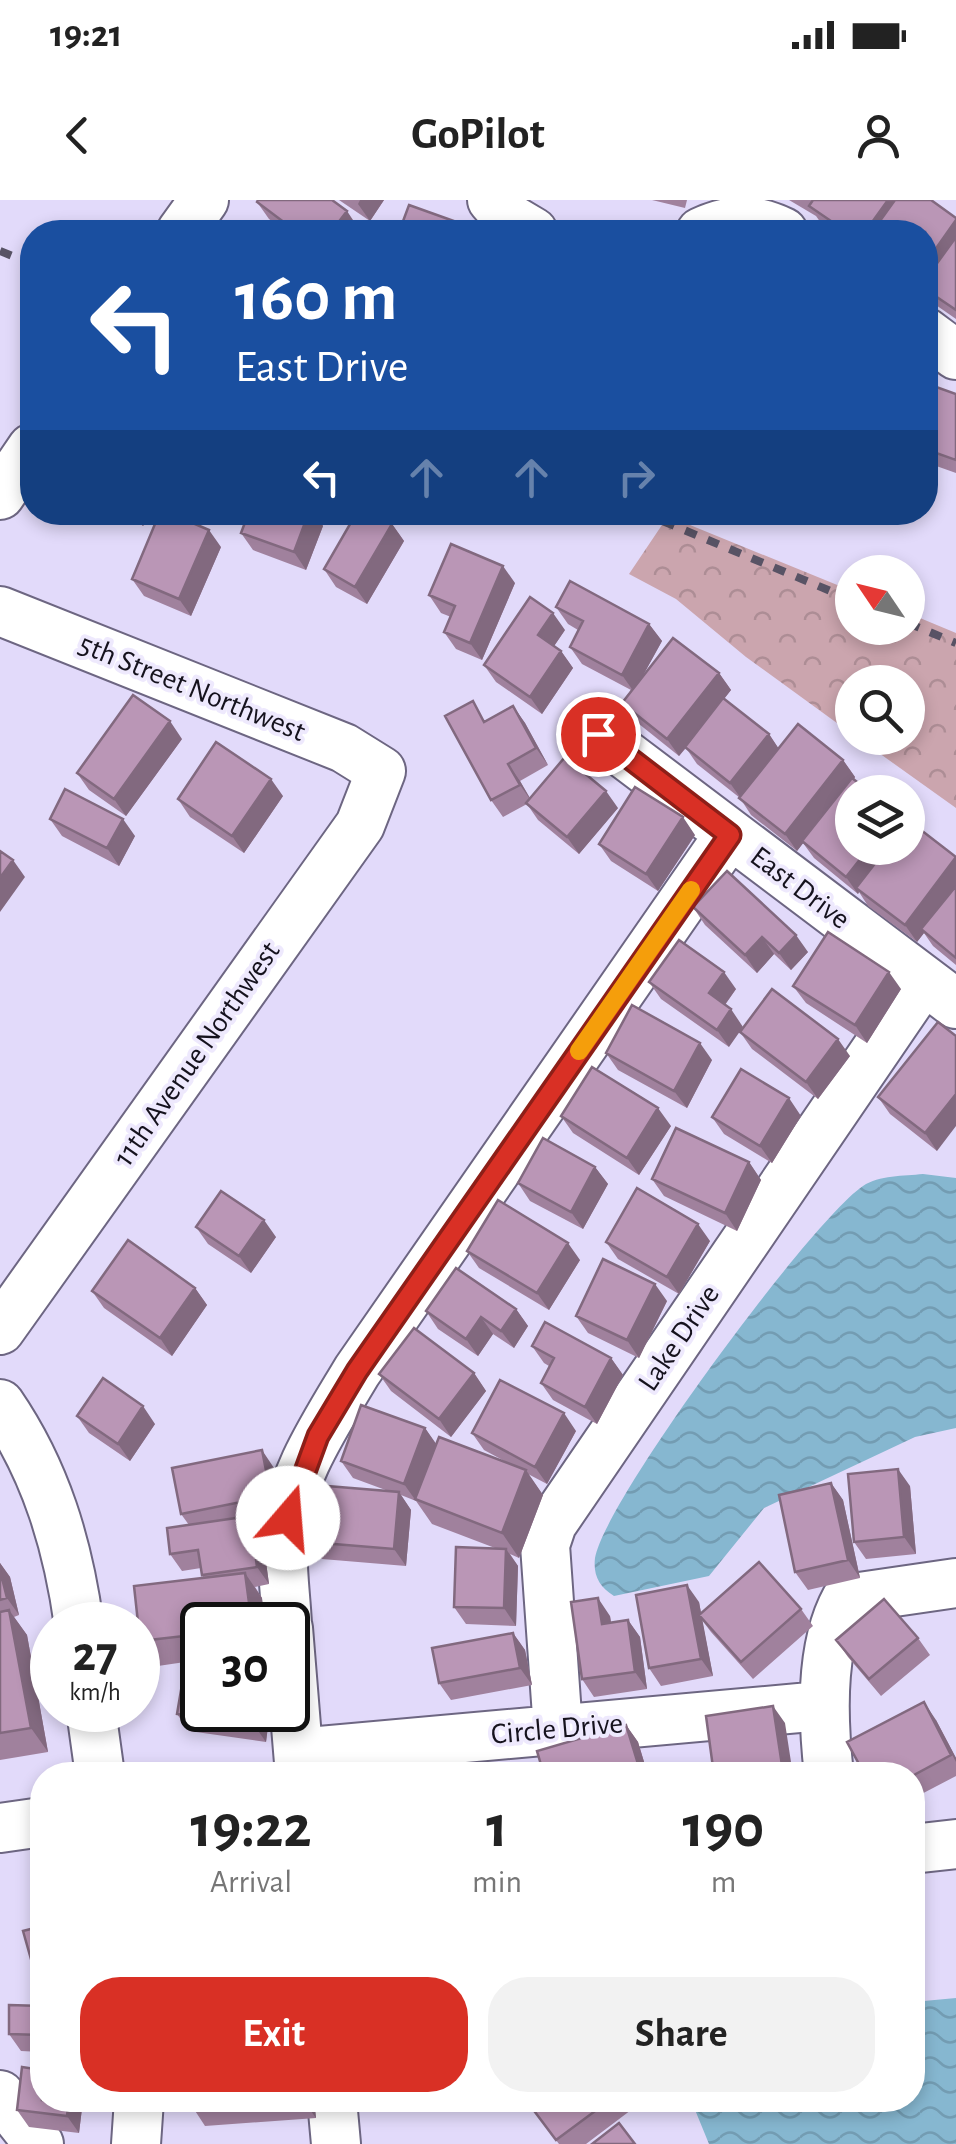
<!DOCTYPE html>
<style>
:root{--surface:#fff;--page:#f2f2f2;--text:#222;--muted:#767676;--accent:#d93025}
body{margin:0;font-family:"Alegreya Sans",sans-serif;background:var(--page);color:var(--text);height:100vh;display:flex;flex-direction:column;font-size:38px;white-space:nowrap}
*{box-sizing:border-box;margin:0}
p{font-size:32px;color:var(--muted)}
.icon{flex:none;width:55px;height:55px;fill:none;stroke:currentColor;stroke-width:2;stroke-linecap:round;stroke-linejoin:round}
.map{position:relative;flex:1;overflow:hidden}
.sheet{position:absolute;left:30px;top:1562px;width:895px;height:350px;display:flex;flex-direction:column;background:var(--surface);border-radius:40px;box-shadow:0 5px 15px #0003}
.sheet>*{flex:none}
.guide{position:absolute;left:20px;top:20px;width:918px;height:305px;border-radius:40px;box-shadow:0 5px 15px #0003;background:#1a4fa0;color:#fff;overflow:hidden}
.needle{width:65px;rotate:305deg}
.controls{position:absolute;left:835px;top:355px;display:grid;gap:20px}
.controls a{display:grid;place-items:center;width:90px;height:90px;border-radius:50%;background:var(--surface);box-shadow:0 5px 15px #0003;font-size:50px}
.speed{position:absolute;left:30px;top:1402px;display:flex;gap:20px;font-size:50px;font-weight:700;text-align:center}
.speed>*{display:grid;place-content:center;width:130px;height:130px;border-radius:50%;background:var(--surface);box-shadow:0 5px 15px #0003;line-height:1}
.speed small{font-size:25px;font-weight:400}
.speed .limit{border:5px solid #111;border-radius:15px;background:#fff;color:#111}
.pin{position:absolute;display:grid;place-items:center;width:85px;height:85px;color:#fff;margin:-42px;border:5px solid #fff;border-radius:50%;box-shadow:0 2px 10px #0007}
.me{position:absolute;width:110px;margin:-55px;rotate:18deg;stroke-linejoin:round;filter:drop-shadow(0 0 8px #0008)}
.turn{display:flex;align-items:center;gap:35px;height:210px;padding:0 50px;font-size:45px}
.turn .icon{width:130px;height:130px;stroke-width:2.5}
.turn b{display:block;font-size:70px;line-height:85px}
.lanes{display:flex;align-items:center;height:95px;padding:0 50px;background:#0003;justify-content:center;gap:50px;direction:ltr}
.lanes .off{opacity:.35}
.eta{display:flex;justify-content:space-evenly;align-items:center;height:170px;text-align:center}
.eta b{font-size:60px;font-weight:700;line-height:70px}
.cta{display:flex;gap:20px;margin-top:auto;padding:20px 50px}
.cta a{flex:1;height:115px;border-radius:40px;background:var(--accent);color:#fff;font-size:40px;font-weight:700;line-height:115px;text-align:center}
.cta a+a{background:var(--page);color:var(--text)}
.status{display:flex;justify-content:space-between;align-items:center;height:70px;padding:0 50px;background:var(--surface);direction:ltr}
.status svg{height:28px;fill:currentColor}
header{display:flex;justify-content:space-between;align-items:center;height:130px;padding:0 50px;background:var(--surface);font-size:45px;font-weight:700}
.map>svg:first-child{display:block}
.forest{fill:url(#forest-crowns)}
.water{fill:url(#water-waves)}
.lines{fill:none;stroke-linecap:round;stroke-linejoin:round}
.minor-casing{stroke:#6d6682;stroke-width:52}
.minor{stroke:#fff;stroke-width:48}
.rail{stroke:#585365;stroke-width:8;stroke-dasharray:12 12;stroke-linecap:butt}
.wall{fill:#a0819d}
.shaded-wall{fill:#82697f}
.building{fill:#ba96b6;stroke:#82697f;stroke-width:2.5}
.route-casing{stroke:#8d1f18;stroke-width:25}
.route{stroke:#d93025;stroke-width:18}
.slow{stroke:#f59e0b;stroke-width:18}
.labels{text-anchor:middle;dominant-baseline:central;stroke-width:8;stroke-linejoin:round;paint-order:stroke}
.street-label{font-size:30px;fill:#15121d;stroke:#eee9fd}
</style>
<div class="status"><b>19:21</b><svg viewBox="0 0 49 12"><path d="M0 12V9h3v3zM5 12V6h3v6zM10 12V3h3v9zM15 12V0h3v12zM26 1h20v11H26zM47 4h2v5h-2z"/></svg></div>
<header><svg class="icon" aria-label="back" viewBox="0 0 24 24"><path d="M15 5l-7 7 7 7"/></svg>GoPilot<svg class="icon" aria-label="person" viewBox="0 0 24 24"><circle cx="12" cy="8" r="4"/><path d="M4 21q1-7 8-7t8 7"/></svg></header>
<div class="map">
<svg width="956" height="1944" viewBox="0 0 956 1944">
<defs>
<pattern id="forest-crowns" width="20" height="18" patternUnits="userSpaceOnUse" patternTransform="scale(2.5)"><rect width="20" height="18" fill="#cba5ae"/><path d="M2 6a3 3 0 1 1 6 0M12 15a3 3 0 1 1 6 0" fill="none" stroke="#ad8d95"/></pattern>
<pattern id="water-waves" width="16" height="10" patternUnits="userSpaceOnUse" patternTransform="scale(2.5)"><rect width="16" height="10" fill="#86b7d0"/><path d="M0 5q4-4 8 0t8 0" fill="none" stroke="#739cb2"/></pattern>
</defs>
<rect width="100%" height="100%" fill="#e2dafa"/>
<!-- forest -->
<path class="forest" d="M668,316L852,391V428H908V413L956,433V608L858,538H908V482H852V534L746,457L676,399L629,374Z"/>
<!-- water -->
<path class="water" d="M923,974L956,978V1228L915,1237L764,1308L709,1376L614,1396C599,1387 593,1375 595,1358C605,1300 812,1020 863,986C879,975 904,976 923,974Z
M956,1798V1944H709L691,1900H912L913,1802Z"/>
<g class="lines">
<defs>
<path id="minor" d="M492,0L506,16L533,32
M181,32L204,0
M701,32C731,18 754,18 783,32
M925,132L956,155
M0,295L32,248
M0,411L344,548L381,571L360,625L0,1130
M598,534L956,804
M0,1204C46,1271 68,1345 79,1425
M287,1425C286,1398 281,1367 283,1340C288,1279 326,1223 357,1171L729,635
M288,1428L300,1575
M91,1510L100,1575
M558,1530L545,1345L552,1324L923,781
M299,1569L320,1551L821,1506
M829,1575C823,1522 819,1448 846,1399L956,1383
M0,1628L42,1622
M912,1649L956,1644
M0,1895L39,1944
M332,1900L336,1944
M136,1944L139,1900"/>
</defs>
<!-- minor casing -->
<use href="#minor" class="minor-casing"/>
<!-- minor -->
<use href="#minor" class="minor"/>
<!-- rail -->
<path class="rail" d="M0,51L32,64
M641,312L852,400
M908,423L956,443"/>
</g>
<!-- wall -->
<path class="wall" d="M339,0H384L370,21Z
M652,0H687L685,8Z
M789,0H931L956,18V119L933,103L927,95L925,98V32H835L821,23L816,16Z
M257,2L359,29L356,32H286L269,19Z
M925,164L931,173L926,183L956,194V273L925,262Z
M125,312H153L143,326Z
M249,312H313L323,326L306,370L253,350L241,333Z
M392,324L404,341L367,404L336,387L324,369Z
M221,347L191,416L144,396L132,379Z
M515,383L482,460L456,449L444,432L451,417L441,413L429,395Z
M556,407L649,424L662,441L643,475L719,473L731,490L724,499L769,534L778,548L843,560L855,577L854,580L852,648L956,656V765L933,746L924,733L917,742L868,706L859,692L858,694L814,658L803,643L797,651L751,615L740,598L697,564L686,548L679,556L634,520L622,503L631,490L582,464L570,447L578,430L568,424Z
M565,430L554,446L561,451L573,468L542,514L496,482L484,465Z
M513,506L525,523L548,565L520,581L530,598L618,608L579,654L538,620L527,604L503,617L491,600L486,521Z
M182,539L126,616L89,590L77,573Z
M283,596L244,653L190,617L178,599Z
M50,619L135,636L119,666L62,636Z
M695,635L658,691L611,661L599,644Z
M693,707L808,752L791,770L774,754L757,773L705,725Z
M649,782L736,789L725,805L729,847L661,799Z
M793,786L901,789L867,843L806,803Z
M938,822L937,951L890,914L878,897Z
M740,832L850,856L818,899L752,849Z
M606,853L712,860L687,908L618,870Z
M561,916L671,926L639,975L573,933Z
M801,916L772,963L724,934L712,917Z
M749,962L761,980L737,1031L664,996L652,979Z
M595,967L608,984L583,1029L530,1001L518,983Z
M196,1027L276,1037L251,1073L208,1044Z
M710,1041L679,1094L618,1059L606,1042Z
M467,1051L580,1060L549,1110L479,1068Z
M195,1088L207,1105L172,1156L104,1108L92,1091Z
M667,1101L639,1158L588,1133L576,1116Z
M516,1109L528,1126L514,1148L493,1134L478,1156L438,1129L426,1111Z
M532,1146L611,1158L623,1175L597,1224L553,1200L541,1183L549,1166L544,1163Z
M474,1173L486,1191L451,1237L391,1191L379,1174Z
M77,1216L155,1224L130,1261L89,1233Z
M425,1228L436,1245L510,1264L484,1250L472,1233L576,1231L547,1284L528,1274L543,1295L519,1358L510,1354L518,1366L516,1426L466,1424L454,1407L495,1348L432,1324L416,1301L401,1295L411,1310L406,1366L322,1359L310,1342L391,1292L353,1278L341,1261Z
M274,1268L283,1314L252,1320L262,1333L269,1384L255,1387L262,1398L202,1425V1460L189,1462L202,1510H270L266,1542L189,1531L177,1514L185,1462L158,1466L140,1441L203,1378L201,1368L182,1371L170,1354L189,1325L181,1314Z
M831,1283L843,1300L860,1378L808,1390L795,1372Z
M910,1286L916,1354L866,1359L854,1342Z
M0,1363L10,1377L19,1415L14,1417L27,1435L48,1552L0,1560Z
M699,1402L701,1413L801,1409L813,1426L753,1479L711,1432L702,1420L713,1476L661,1486L649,1468Z
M610,1416L611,1423L628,1420L640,1437L647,1489L594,1497L582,1479Z
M513,1433L525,1450L532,1485L451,1500L439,1483Z
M918,1438L930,1455L881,1496L848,1457L836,1440Z
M936,1520L956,1558V1576L912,1599V1575Z
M626,1525L638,1542L648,1575H544Z
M42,1726V1786L36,1777Z
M42,1806V1852L21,1851L9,1834Z
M42,1900H83L79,1933L29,1927L17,1910Z
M188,1900H314L316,1918L205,1926Z
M526,1900H636L639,1904L586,1944H559Z"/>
<!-- shaded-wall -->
<path class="shaded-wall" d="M360,0H384L370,21L358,4Z
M888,0H899L889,32H865Z
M347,11L359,29L356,32H331Z
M956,20V55L925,89V64Z
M925,164L931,173L925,187Z
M134,312H153L143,326Z
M309,312H313L323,326L306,370L294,352Z
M392,324L404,341L367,404L355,387Z
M209,330L221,347L191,416L179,399Z
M503,366L515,383L482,460L470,443Z
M553,413L565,430L550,452L538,435Z
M649,424L662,441L634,492L622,475Z
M561,451L573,468L542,514L530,497Z
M719,473L731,490L679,556L667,539Z
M513,506L525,523L548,565L536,548Z
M170,521L182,539L126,616L114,599Z
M769,534L781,552L742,600L730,583Z
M843,560L855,577L797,651L785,634Z
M508,564L520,581L532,602L520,585Z
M271,579L283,596L244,653L232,636Z
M606,591L618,608L579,654L567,637Z
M683,617L695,635L658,691L646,674Z
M123,619L135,636L119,666L107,648Z
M869,648H894L856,688L859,692L858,694L846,677Z
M956,657V690L921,729L924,733L917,742L905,725Z
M13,660L25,677L0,712V678Z
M796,735L808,752L791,770L779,753Z
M762,737L774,754L757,773L745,755Z
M724,772L736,789L721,810L709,793Z
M889,772L901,789L867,843L855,825Z
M731,809L743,827L729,847L717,830Z
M838,839L850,856L818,899L806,882Z
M700,843L712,860L687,908L674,891Z
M956,894V926L937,951L925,933Z
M789,898L801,916L772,963L760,946Z
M658,908L671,926L639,975L627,958Z
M749,962L761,980L737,1031L725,1013Z
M595,967L608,984L583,1029L571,1012Z
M264,1020L276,1037L251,1073L239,1056Z
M698,1024L710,1041L679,1094L667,1077Z
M568,1043L580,1060L549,1110L537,1093Z
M655,1084L667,1101L639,1158L627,1140Z
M195,1088L207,1105L172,1156L160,1138Z
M516,1109L528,1126L514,1148L501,1131Z
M481,1117L493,1134L478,1156L466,1139Z
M611,1158L623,1175L597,1224L585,1207Z
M474,1173L486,1191L451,1237L439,1219Z
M143,1206L155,1224L130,1261L118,1244Z
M564,1213L576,1231L547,1284L535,1267Z
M425,1228L437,1245L416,1301L404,1284Z
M262,1250L274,1268L283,1314L271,1296Z
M898,1269L910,1286L916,1354L904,1337Z
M526,1270L543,1295L519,1358L502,1333Z
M831,1283L843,1300L860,1378L848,1360Z
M399,1292L411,1310L406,1366L394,1349Z
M250,1316L262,1333L269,1384L257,1367Z
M506,1349L518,1366L516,1426L504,1408Z
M0,1363L10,1377L19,1415L7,1398L0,1370Z
M245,1373L262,1398L266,1425H252Z
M687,1385L699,1402L713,1476L701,1459Z
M598,1398L610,1416L614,1442L602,1424Z
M9,1410L27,1435L48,1552L31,1528Z
M628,1420L640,1437L647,1489L635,1472Z
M513,1433L525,1450L532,1485L520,1468Z
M924,1502L936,1520L956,1558V1562Z
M773,1506L785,1523L793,1575H785L783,1572Z
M256,1510H270L266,1542L254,1525Z
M626,1525L638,1542L648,1575H645L638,1564Z
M69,1900H83L79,1933L67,1916Z
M303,1900H314L316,1918Z"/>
<!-- building -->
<path class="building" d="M258,0H332L347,11L331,32H297L257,2Z
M813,0H888L865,32H847L809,6Z
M895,0H931L956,18V20L925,64V32H872Z
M409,5L465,25L462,32H399Z
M477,27L491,32H475Z
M956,37V110L925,89V80Z
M925,183L956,194V260L925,249Z
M160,312H167L209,330L179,399L132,379Z
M249,312H309L294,352L241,333Z
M357,312H372L392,324L355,387L324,369Z
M451,344L503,366L470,443L444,432L455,406L429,395Z
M570,381L649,424L622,475L570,447L583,421L556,407Z
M530,397L553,413L538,435L561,451L530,497L484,465Z
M673,438L719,473L667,539L622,503Z
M133,495L170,521L114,599L77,573Z
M723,498L769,534L730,583L685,547Z
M473,501L484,522L513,506L536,548L508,564L520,585L491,600L445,516Z
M798,524L843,560L785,634L739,598Z
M216,542L271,579L232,636L178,599Z
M565,557L606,591L567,637L526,603Z
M852,578L870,592H852V648H869L846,677L802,641Z
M635,587L683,617L646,674L599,644Z
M65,589L123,619L107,648L50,619Z
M908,620L956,657L905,725L856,688L887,648H908Z
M0,651L13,660L0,678Z
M727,671L796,735L779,753L762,737L745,755L693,707Z
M956,686V758L921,729Z
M828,732L889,772L855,825L793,786Z
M679,740L724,772L709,793L731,809L717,830L649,782Z
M772,789L838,839L806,882L740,832Z
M632,805L700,843L674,891L606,853Z
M938,822L956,836V894L925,933L878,897Z
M592,867L658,908L627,958L561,916Z
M741,869L789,898L760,946L712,917Z
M676,928L749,962L725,1013L652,979Z
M543,938L595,967L571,1012L518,983Z
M637,988L698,1024L667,1077L606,1042Z
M221,991L264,1020L239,1056L196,1027Z
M498,1000L568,1043L537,1093L467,1051Z
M128,1040L195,1088L160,1138L92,1091Z
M603,1059L655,1084L627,1140L576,1116Z
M456,1068L516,1109L501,1131L481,1117L466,1139L426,1111Z
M545,1122L611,1158L585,1207L541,1183L554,1158L532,1146Z
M414,1128L474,1173L439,1219L379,1174Z
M103,1178L143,1206L118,1244L77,1216Z
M500,1180L564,1213L535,1267L472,1233Z
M361,1205L425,1228L404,1284L341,1261Z
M439,1237L526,1270L502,1333L415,1299Z
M262,1250L271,1296L181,1314L172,1268Z
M898,1269L904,1337L854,1342L848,1274Z
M831,1283L848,1360L795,1372L779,1295Z
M315,1285L399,1292L394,1349L310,1342Z
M250,1316L257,1367L202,1375L198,1350L170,1354L167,1328Z
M456,1347L506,1349L504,1408L454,1407Z
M759,1362L801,1409L741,1462L699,1415Z
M0,1370L7,1398L0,1400Z
M245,1373L252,1425H202V1434L140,1441L134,1386Z
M687,1385L701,1459L649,1468L636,1395Z
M598,1398L602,1424L628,1420L635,1472L582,1479L571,1402Z
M884,1399L918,1438L869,1479L836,1440Z
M9,1410L31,1528L0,1533V1412Z
M513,1433L520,1468L439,1483L432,1448Z
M186,1461L202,1464V1510H256L254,1525L177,1514Z
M924,1502L951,1555L912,1576L865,1575L847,1542Z
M773,1506L783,1572L761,1575H714L706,1516Z
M626,1525L638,1564L601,1575H544L537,1551Z
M42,1726V1775L36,1777L23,1731Z
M9,1805L42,1806V1835L9,1834Z
M22,1867L42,1870V1900H69L67,1916L17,1910Z
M526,1900H610L556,1940Z
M619,1923L635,1944H592Z"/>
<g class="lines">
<defs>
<path id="route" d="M288,1318L318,1236L357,1171L730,635L598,534"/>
</defs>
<!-- route casing -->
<use href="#route" class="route-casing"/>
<!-- route -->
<use href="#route" class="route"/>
<!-- slow -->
<path class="slow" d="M579,851L691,690"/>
</g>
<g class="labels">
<!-- street labels -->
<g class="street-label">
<text transform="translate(192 488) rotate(22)">5th Street Northwest</text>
<text transform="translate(800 688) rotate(37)">East Drive</text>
<text transform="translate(197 854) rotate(-55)">11th Avenue Northwest</text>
<text transform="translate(679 1138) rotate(-56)">Lake Drive</text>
<text transform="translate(557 1529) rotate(-5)">Circle Drive</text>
</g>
</g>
</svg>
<div class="controls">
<a><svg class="needle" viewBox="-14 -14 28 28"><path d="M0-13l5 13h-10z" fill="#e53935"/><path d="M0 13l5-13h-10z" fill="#767676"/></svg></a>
<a><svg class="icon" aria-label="search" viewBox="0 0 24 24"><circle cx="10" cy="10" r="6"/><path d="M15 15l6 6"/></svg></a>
<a><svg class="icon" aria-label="layers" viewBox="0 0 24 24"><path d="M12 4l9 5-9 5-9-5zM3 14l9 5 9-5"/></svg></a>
</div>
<div class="speed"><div>27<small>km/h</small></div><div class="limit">30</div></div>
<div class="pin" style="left:598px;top:534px;background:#d93025"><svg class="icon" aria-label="arrive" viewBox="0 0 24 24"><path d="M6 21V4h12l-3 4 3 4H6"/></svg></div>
<svg class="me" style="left:288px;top:1318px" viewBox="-20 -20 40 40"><circle r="19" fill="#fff"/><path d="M0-13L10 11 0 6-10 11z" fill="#d93025"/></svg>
<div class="guide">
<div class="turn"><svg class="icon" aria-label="left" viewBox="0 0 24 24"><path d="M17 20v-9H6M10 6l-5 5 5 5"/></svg><div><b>160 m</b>East Drive</div></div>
<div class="lanes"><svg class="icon" aria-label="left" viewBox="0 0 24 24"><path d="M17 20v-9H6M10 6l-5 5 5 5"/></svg><svg class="icon off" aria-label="ahead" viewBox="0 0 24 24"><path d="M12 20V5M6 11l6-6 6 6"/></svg><svg class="icon off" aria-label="ahead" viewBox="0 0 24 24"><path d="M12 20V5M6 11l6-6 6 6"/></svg><svg class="icon off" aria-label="right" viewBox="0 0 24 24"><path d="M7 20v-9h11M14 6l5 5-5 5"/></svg></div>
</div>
<section class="sheet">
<div class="eta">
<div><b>19:22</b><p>Arrival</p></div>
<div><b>1</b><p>min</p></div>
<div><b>190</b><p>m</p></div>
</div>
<div class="cta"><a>Exit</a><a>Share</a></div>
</section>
</div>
